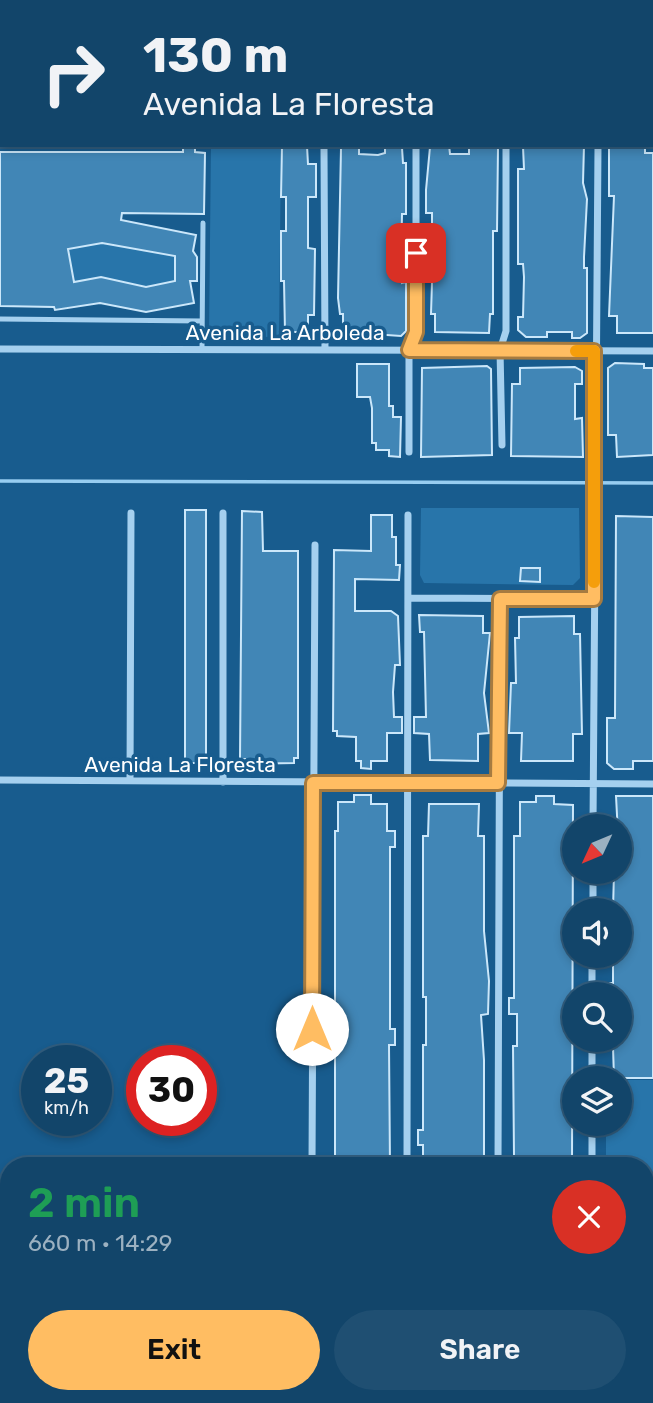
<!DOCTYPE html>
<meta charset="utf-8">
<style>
:root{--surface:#12456a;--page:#1f4f72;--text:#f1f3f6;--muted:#9cb1c1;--line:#315d7e;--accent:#ffbd62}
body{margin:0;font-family:Rubik,sans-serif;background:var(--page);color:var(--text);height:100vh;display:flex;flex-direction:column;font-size:26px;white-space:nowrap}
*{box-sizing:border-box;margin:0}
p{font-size:23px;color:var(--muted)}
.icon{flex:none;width:38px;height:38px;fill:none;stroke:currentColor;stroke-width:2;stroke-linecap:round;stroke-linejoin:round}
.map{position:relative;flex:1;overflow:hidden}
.sheet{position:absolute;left:0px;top:1157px;width:654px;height:247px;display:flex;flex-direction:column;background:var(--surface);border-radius:28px 28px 0 0;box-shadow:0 4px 10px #0003,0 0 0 2px var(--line)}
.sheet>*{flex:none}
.top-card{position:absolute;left:0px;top:0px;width:654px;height:147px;box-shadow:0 4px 10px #0003,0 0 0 2px var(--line);background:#12456a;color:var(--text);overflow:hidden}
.needle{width:46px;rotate:226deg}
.fabs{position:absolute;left:562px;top:814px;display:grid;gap:14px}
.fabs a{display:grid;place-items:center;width:70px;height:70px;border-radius:50%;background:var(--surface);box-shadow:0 4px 10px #0003,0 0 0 2px var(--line);font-size:35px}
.speed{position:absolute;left:21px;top:1045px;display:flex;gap:14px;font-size:35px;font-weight:700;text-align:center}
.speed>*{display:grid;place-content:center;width:91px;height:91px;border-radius:50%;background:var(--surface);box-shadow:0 4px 10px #0003,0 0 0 2px var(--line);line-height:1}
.speed small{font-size:18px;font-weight:400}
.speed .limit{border:10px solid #d22;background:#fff;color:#111}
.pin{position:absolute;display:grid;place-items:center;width:60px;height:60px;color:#fff;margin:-30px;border-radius:14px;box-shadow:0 4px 10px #0006}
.me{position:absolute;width:77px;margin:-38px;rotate:0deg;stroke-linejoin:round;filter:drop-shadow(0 0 5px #0008)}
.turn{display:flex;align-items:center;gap:24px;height:147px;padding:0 28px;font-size:32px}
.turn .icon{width:91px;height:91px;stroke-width:2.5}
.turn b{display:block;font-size:49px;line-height:60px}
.round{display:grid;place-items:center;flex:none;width:74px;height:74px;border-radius:37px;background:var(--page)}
.headline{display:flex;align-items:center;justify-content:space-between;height:119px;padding:0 28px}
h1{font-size:42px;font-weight:600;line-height:52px;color:#1e9e55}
.button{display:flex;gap:14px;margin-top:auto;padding:14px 28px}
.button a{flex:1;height:80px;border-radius:42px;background:var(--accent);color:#111;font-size:28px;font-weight:600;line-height:80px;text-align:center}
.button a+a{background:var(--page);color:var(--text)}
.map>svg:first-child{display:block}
.green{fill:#2875aa}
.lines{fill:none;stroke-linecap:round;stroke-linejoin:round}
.stream{stroke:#97cdf1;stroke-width:3.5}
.building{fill:#4186b6;stroke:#cbe7fa;stroke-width:2;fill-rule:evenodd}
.lane{stroke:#a5d0ef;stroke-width:5}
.street{stroke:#a5d0ef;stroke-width:7}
.route-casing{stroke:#a67b40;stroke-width:18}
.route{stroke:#ffbd62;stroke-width:12}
.slow{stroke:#f59e0b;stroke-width:12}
.labels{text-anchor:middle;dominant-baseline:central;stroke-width:7;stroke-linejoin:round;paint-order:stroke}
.street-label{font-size:21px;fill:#fff;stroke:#185c8e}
</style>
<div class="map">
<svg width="653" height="1403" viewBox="0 0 653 1403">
<rect width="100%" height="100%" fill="#185c8e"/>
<!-- green -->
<path class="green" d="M211,145H281L279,337L209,336Z
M102,243L175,256V281L146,287L101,277L74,282L68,249Z
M421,508H579L580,578L573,585L424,583L420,575Z
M620,1080H653V1252L646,1254V1166L606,1165V1124H620Z"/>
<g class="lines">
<!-- stream -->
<path class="stream" d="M45,0V2
M0,114H2
M0,481L653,483"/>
</g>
<!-- building -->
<path class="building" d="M183,145H195V152L205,153L204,214L122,213L121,220L196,235L193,251L197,257V281H190L194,303L146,312L100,303L55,310L54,307L0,306V152H183ZM102,243L175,256V281L146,287L101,277L74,282L68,249Z
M282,145L307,146L308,164H316V197H308V248L315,249L314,315H308V332H285L284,281H281V231H286V197H281Z
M437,145H449L450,154H469V145L498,148L497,231H493V314H490L489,333L435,332V314H431L432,282H426V265H431L432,238V213H426V190L430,147Z
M584,145L583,183L587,199L584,257V268H587V333L580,338H572V332H547V337H526L518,330V317H523L524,277L523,264H518V169H524L523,147Z
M609,145H645V153H653V333H617V316H609L614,196H609Z
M341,148H359V154L378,155L385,153V148H402L403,163H406V214H402L401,266L402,283L406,282V331L401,336L343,332V314H340L338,298Z
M615,363L644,364V368H653V455L617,457L616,435H608V368Z
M357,364H389V406H393V417H401L400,457L389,456V450H376V443H372V408L370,397H357Z
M487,366L491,369L492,455L421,457L422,368Z
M575,367L582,371V384H575V419L582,418L583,457L511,456L512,384H520V368Z
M185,510H206V757H202V763H185Z
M242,511L262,512L263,551H298V758H294V763L245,764V759H240Z
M371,515H392V537H396V565H400L399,580L355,579V611H391L398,616L400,665H395L393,692L394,717H402V733H387V761H371V769L361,768V761H356V737L337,736V731H333L334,550L371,551Z
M616,516L653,517V761H633V769H614L607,763V718H615Z
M521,568H540V582L520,581Z
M419,615L483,616V633H490L484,693L489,733L478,734V761L430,760L429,734L414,733V717H426L424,632H420Z
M574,616V634H580L582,734H573V761H521L522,733H509L511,683H516L515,638H519V617Z
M354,795H371V804H387V831H395V847H390V1029H395V1045H389L390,1166H335V831H338V802H354Z
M536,796H554V804L573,805L572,1166H522V1157L514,1156L513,1046H517V1014H509V998H514V836H520V802H536Z
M616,796H653V1078H614L613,1047L614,1040H620V994H607V983H613V956H620V910H613L614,872H620Z
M429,804H479L478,836H484V931L489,981L488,1014L481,1015L484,1060V1156H476V1166H430V1156H423V1145H418V1130H423V1045H426V997H423V836H428Z"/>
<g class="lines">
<!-- lane -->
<path class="lane" d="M0,319L202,321
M202,349L203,223"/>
<!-- street -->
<path class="street" d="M2,0V2
M638,0V2
M324,149L325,350
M0,349L653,351
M502,445L500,350L506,331V149
M409,452V350L416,332V147
M408,598L594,599
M0,780L653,784
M130,781L131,513
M223,782V513
M593,826L598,147
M593,910V872
M592,994V956
M592,1078V1040
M312,1166L315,545
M407,1166L408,515
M498,1166L500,599
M592,1166V1124
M311,1403V1395"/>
</g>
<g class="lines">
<defs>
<path id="route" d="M312,1029L313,783H498L500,599H594V351L409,350L416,332V253"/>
</defs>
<!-- route casing -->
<use href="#route" class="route-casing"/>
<!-- route -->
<use href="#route" class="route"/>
<!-- slow -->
<path class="slow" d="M576,351H594V582"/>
</g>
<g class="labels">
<!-- street labels -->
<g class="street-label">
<text x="285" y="332">Avenida La Arboleda</text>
<text x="180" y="764">Avenida La Floresta</text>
</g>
</g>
</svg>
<div class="fabs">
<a><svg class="needle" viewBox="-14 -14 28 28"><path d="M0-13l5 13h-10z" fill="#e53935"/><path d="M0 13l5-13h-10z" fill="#9cb1c1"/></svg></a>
<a><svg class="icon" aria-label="sound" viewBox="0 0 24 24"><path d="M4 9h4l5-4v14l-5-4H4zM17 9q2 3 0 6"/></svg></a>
<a><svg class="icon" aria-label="search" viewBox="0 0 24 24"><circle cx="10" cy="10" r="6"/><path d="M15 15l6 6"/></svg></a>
<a><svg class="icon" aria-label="layers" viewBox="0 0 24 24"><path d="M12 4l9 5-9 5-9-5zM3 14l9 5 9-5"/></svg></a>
</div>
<div class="speed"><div>25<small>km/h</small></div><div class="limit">30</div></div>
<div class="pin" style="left:416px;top:253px;background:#d93025"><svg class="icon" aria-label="arrive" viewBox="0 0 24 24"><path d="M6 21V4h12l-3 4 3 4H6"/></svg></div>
<svg class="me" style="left:312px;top:1029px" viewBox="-20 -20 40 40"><circle r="19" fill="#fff"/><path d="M0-13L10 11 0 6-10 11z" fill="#ffbd62"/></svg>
<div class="top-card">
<div class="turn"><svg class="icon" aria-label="right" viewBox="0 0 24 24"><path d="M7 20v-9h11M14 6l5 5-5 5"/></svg><div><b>130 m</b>Avenida La Floresta</div></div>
</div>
<section class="sheet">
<div class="headline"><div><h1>2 min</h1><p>660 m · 14:29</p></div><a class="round" style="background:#d93025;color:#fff"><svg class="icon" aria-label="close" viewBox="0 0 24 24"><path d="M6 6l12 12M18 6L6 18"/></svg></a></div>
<div class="button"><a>Exit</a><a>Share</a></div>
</section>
</div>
